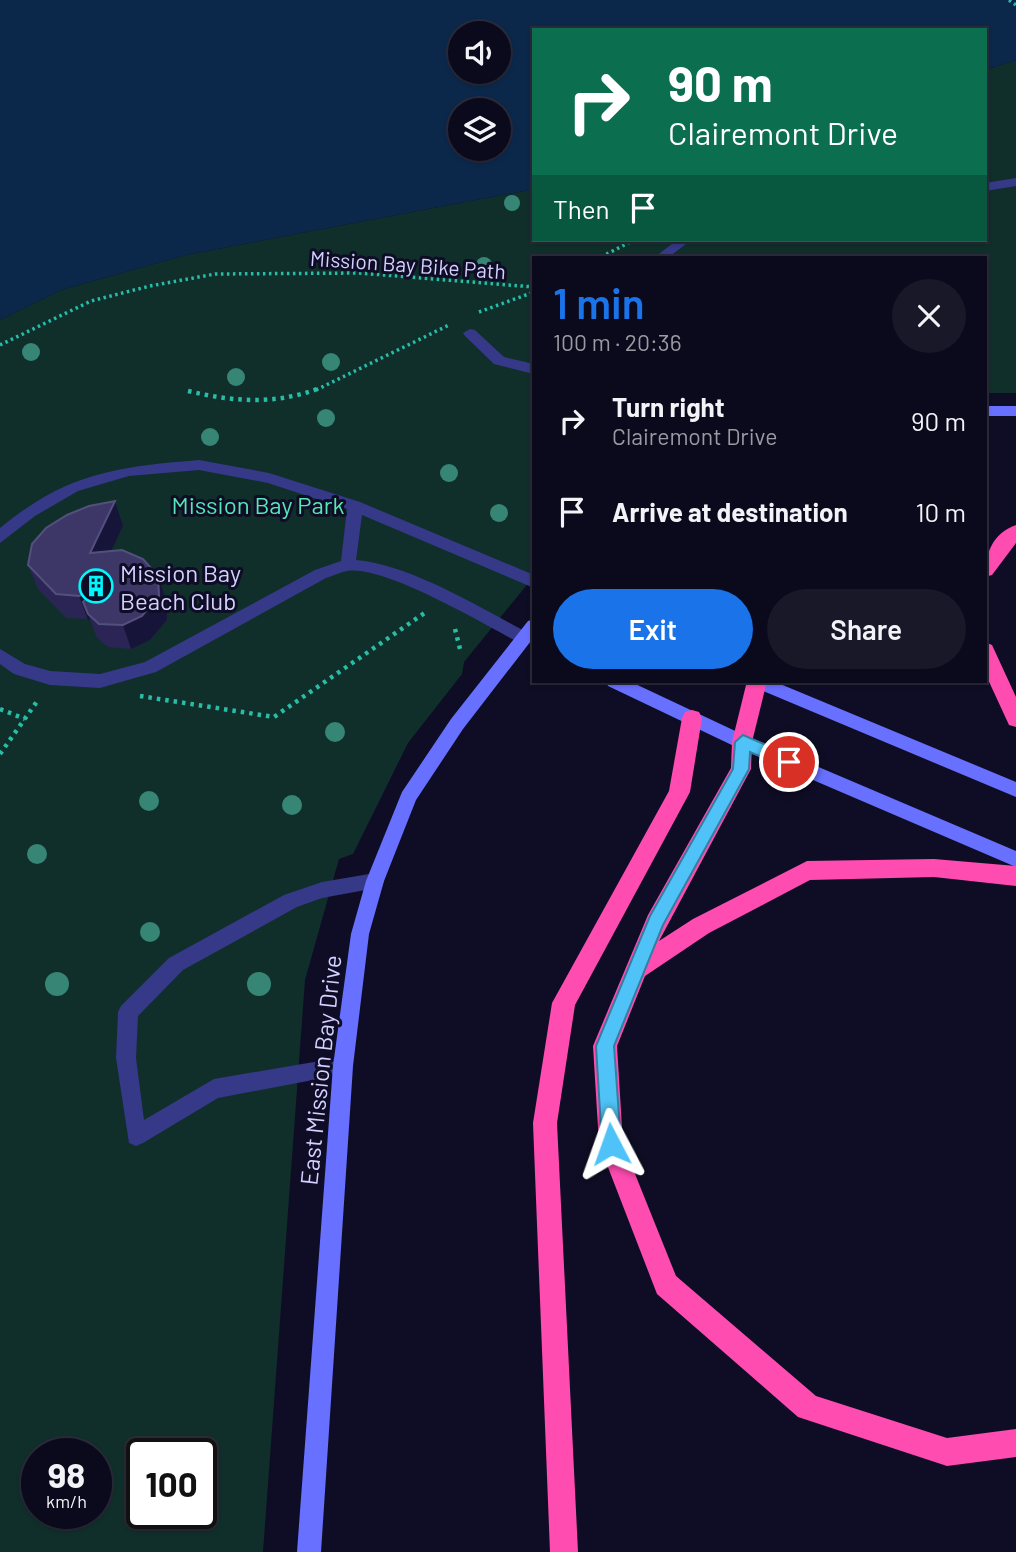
<!DOCTYPE html>
<meta charset="utf-8">
<style>
:root{--surface:#0b0a1c;--page:#191829;--text:#f1f3f6;--muted:#9a9aa3;--line:#2b2b3b;--accent:#1a73e8}
body{margin:0;font-family:Barlow,sans-serif;background:var(--page);color:var(--text);height:100vh;display:flex;flex-direction:column;font-size:26px;white-space:nowrap}
*{box-sizing:border-box;margin:0}
p{font-size:23px;color:var(--muted)}
.icon{flex:none;width:38px;height:38px;fill:none;stroke:currentColor;stroke-width:2;stroke-linecap:round;stroke-linejoin:round}
.map{position:relative;flex:1;overflow:hidden}
.details{position:absolute;left:532px;top:256px;width:455px;height:427px;display:flex;flex-direction:column;background:var(--surface);border-radius:0px;box-shadow:0 2px 5px #0004,0 0 0 2px var(--line)}
.details>*{flex:none}
.banner{position:absolute;left:532px;top:28px;width:455px;height:214px;border-radius:0px;box-shadow:0 2px 5px #0004,0 0 0 2px var(--line);background:#0b6e4f;color:#fff;overflow:hidden}
.tools{position:absolute;left:448px;top:21px;display:grid;gap:14px}
.tools a{display:grid;place-items:center;width:63px;height:63px;border-radius:50%;background:var(--surface);box-shadow:0 2px 5px #0004,0 0 0 2px var(--line);font-size:35px}
.speed{position:absolute;left:21px;top:1438px;display:flex;gap:14px;font-size:35px;font-weight:700;text-align:center}
.speed>*{display:grid;place-content:center;width:91px;height:91px;border-radius:50%;background:var(--surface);box-shadow:0 2px 5px #0004,0 0 0 2px var(--line);line-height:1}
.speed small{font-size:18px;font-weight:400}
.speed .limit{border:4px solid #111;border-radius:10px;background:#fff;color:#111}
.pin{position:absolute;display:grid;place-items:center;width:60px;height:60px;color:#fff;margin:-30px;border:4px solid #fff;border-radius:50%;box-shadow:0 2px 7px #0007}
.me{position:absolute;width:77px;margin:-38px;rotate:356deg;stroke-linejoin:round;filter:drop-shadow(0 0 5px #0008)}
.turn{display:flex;align-items:center;gap:24px;height:147px;padding:0 21px;font-size:32px}
.turn .icon{width:91px;height:91px;stroke-width:2.5}
.turn b{display:block;font-size:49px;line-height:60px}
.then{display:flex;align-items:center;height:66px;padding:0 21px;background:#0003;gap:14px;font-size:26px}
.round{display:grid;place-items:center;flex:none;width:74px;height:74px;border-radius:37px;background:var(--page)}
.overview{display:flex;align-items:center;justify-content:space-between;height:119px;padding:0 21px}
h1{font-size:42px;font-weight:600;line-height:52px;color:var(--accent)}
.primary-button{display:flex;gap:14px;margin-top:auto;padding:14px 21px}
.primary-button a{flex:1;height:80px;border-radius:42px;background:var(--accent);color:#fff;font-size:28px;font-weight:600;line-height:80px;text-align:center}
.primary-button a+a{background:var(--page);color:var(--text)}
ul{padding:0;list-style:none}
li{display:flex;align-items:center;gap:21px;height:91px;padding:0 21px}
li div{flex:1}
li b{display:block;font-size:26px}
li em{font-style:normal}
.map>svg:first-child{display:block}
.green{fill:#102f2b;fill-rule:evenodd}
.water{fill:#0b284b;fill-rule:evenodd}
.lines{fill:none;stroke-linecap:round;stroke-linejoin:round}
.path-far1{stroke:#27bda7;stroke-width:3.5;stroke-dasharray:2.5 3.5;stroke-linecap:butt}
.path{stroke:#27bda7;stroke-width:4.5;stroke-dasharray:3.5 5;stroke-linecap:butt}
.lane{fill:#353987;fill-rule:evenodd}
.secondary{fill:#6870ff;fill-rule:evenodd}
.highway{fill:#ff4cb1;fill-rule:evenodd}
.tree{fill:#368575}
.wall{fill:#2a2554}
.shaded-wall{fill:#171439}
.building{fill:#3c3766;stroke:#53507e;stroke-width:2}
.route{fill:#4fc3f7;stroke:#337fa1;stroke-width:2}
.labels{text-anchor:middle;dominant-baseline:central;stroke-width:6;stroke-linejoin:round;paint-order:stroke}
.far-street-label{font-size:21px;fill:#d2d1ff;stroke:#0f0d25}
.park-label{font-size:24px;fill:#55e7b6;stroke:#0f0d25}
.poi-label{font-size:24px;fill:#d2d1ff;stroke:#0f0d25;text-anchor:start}
.street-label{font-size:24px;fill:#d2d1ff;stroke:#0f0d25}
</style>
<div class="map">
<svg width="1016" height="1552" viewBox="0 0 1016 1552">
<rect width="100%" height="100%" fill="#0f0d25"/>
<!-- green -->
<path class="green" d="M1016,60V393H985V257H534V576L464,662L462,674L408,743L353,854L339,859L305,980L263,1552H0V320L61,290L186,255L534,189V240H985V70ZM37,1454H96V1514H37ZM142,1454H201V1514H142Z"/>
<!-- water -->
<path class="water" d="M0,0H1016V60L985,70V30H534V189L186,255L61,290L0,320ZM460,33H499V72H460ZM460,110H499V149H460Z"/>
<g class="lines">
<!-- path-far1 -->
<path class="path-far1" d="M1009,0L1016,5
M601,257L634,240
M479,312L534,292
M0,345L91,301L150,286L215,274L359,273L534,287
M316,390L449,325"/>
<!-- path -->
<path class="path" d="M188,391C235,402 275,405 320,388
M455,629L460,649
M140,696L274,717L426,612
M0,709L25,719
M0,754L38,700"/>
<!-- lane -->
<path class="lane" d="M1016,178V186L985,191V183Z
M677,240H691L669,257H655Z
M470,329L475,330L504,357L534,364V374L494,364L465,336L463,333Z
M199,460L269,473L360,502L534,575V588L362,515L356,560C409,564 483,609 530,634L532,638L530,642H518C483,624 385,565 347,571C340,572 333,576 326,578L156,672L100,688L50,685L14,674L0,664V649L25,664L50,671L100,674L145,662L315,570L341,561L347,509L268,483L199,470L129,476L78,491L35,516L0,543V528C67,473 115,467 199,460Z
M375,873L382,875L384,881L382,887L322,898L297,907L183,970L138,1016L136,1058L144,1120L214,1079L343,1057L350,1059L353,1066L350,1073L218,1098L143,1143L136,1146L129,1143L116,1058L118,1012L121,1006L169,958L284,895L322,882Z"/>
<!-- secondary -->
<path class="secondary" d="M985,406H1016V416H985Z
M534,619V637L463,729L416,800L384,881L369,934L353,1066L321,1552H297L333,1066L351,934L366,881L402,792L451,719L528,621Z
M606,681H629L748,737L1016,851V867L736,747L608,686Z
M749,681H773L1016,782V797L751,686Z"/>
<!-- highway -->
<path class="highway" d="M1016,525V543L992,575L985,577C985,555 992,533 1016,525Z
M985,642L992,645L1016,697V727L1009,725L985,673Z
M747,681H767L752,742L751,769L659,941L693,919L807,861L934,859L1016,866V886L934,877L810,880L709,933L645,976L617,1046L623,1144L676,1276L816,1396L947,1438L1016,1429V1457L947,1466L798,1417L657,1294L599,1144L593,1046L648,915L731,768L732,742Z
M692,710L699,712L702,718L690,792L575,1005L557,1123L578,1552H550L533,1123L552,1003L669,791L682,718L685,712Z"/>
</g>
<!-- trees -->
<g class="tree">
<circle cx="512" cy="203" r="8"/>
<circle cx="484" cy="265" r="8"/>
<circle cx="31" cy="352" r="9"/>
<circle cx="331" cy="362" r="9"/>
<circle cx="236" cy="377" r="9"/>
<circle cx="326" cy="418" r="9"/>
<circle cx="210" cy="437" r="9"/>
<circle cx="449" cy="473" r="9"/>
<circle cx="499" cy="513" r="9"/>
<circle cx="335" cy="732" r="10"/>
<circle cx="149" cy="801" r="10"/>
<circle cx="292" cy="805" r="10"/>
<circle cx="37" cy="854" r="10"/>
<circle cx="150" cy="932" r="10"/>
<circle cx="57" cy="984" r="12"/>
<circle cx="259" cy="984" r="12"/>
</g>
<!-- wall -->
<path class="wall" d="M123,526L111,551L158,576L166,600L167,620L150,640L131,649L108,647L97,638L90,619L66,618L38,589L28,565Z"/>
<!-- shaded-wall -->
<path class="shaded-wall" d="M115,501L123,526L99,577L90,553Z
M158,576L166,600L167,620L150,640L131,649L123,625Z
M97,588L88,614L90,619L88,620L79,596Z"/>
<!-- building -->
<path class="building" d="M115,501L90,553L122,550L143,559L158,576L159,596L142,616L123,625L99,624L88,614L83,602L97,588L79,596L56,594L28,565L32,544L46,528L67,515L89,506Z"/>
<!-- route -->
<path class="route" d="M743,735L794,757L797,762L789,768L750,752L749,769L663,925L614,1046L621,1144L618,1150L611,1153L605,1150L602,1144L596,1046L650,916L733,769L735,742Z"/>
<!-- icons -->
<defs>
<symbol id="building-ring" viewBox="-11 -11 22 22"><circle r="9.5" fill="#0f0d25" stroke="#00f7fc" stroke-width="1.5"/><path d="M-4-6H4V6H1V3H-1V6H-4ZM-2.5-4.3h1.7v1.8h-1.7ZM.8-4.3h1.7v1.8H.8ZM-2.5-1h1.7V.8h-1.7ZM.8-1h1.7V.8H.8Z" fill="#00f7fc"/></symbol>
</defs>
<g fill-rule="evenodd">
<use href="#building-ring" x="77" y="567" width="38" height="38"/>
</g>
<g class="labels">
<!-- far-street labels -->
<g class="far-street-label">
<text transform="translate(408 264) rotate(4)">Mission Bay Bike Path</text>
</g>
<!-- park labels -->
<g class="park-label">
<text x="258" y="504">Mission Bay Park</text>
</g>
<!-- poi labels -->
<g class="poi-label">
<text x="120" y="572">Mission Bay<tspan x="120" dy="28">Beach Club</tspan></text>
</g>
<!-- street labels -->
<g class="street-label">
<text transform="translate(320 1070) rotate(-84)">East Mission Bay Drive</text>
</g>
</g>
</svg>
<div class="tools">
<a><svg class="icon" aria-label="sound" viewBox="0 0 24 24"><path d="M4 9h4l5-4v14l-5-4H4zM17 9q2 3 0 6"/></svg></a>
<a><svg class="icon" aria-label="layers" viewBox="0 0 24 24"><path d="M12 4l9 5-9 5-9-5zM3 14l9 5 9-5"/></svg></a>
</div>
<div class="speed"><div>98<small>km/h</small></div><div class="limit">100</div></div>
<div class="pin" style="left:789px;top:762px;background:#d93025"><svg class="icon" aria-label="arrive" viewBox="0 0 24 24"><path d="M6 21V4h12l-3 4 3 4H6"/></svg></div>
<svg class="me" style="left:611px;top:1144px" viewBox="-20 -20 40 40"><path d="M0-17L14 15 0 8-14 15z" fill="#4fc3f7" stroke="#fff" stroke-width="4"/></svg>
<div class="banner">
<div class="turn"><svg class="icon" aria-label="right" viewBox="0 0 24 24"><path d="M7 20v-9h11M14 6l5 5-5 5"/></svg><div><b>90 m</b>Clairemont Drive</div></div>
<div class="then">Then<svg class="icon" aria-label="arrive" viewBox="0 0 24 24"><path d="M6 21V4h12l-3 4 3 4H6"/></svg></div>
</div>
<section class="details">
<div class="overview"><div><h1>1 min</h1><p>100 m · 20:36</p></div><a class="round"><svg class="icon" aria-label="close" viewBox="0 0 24 24"><path d="M6 6l12 12M18 6L6 18"/></svg></a></div>
<ul>
<li><svg class="icon" aria-label="right" viewBox="0 0 24 24"><path d="M7 20v-9h11M14 6l5 5-5 5"/></svg><div><b>Turn right</b><p>Clairemont Drive</p></div><em>90 m</em></li>
<li><svg class="icon" aria-label="arrive" viewBox="0 0 24 24"><path d="M6 21V4h12l-3 4 3 4H6"/></svg><div><b>Arrive at destination</b></div><em>10 m</em></li>
</ul>
<div class="primary-button"><a>Exit</a><a>Share</a></div>
</section>
</div>
